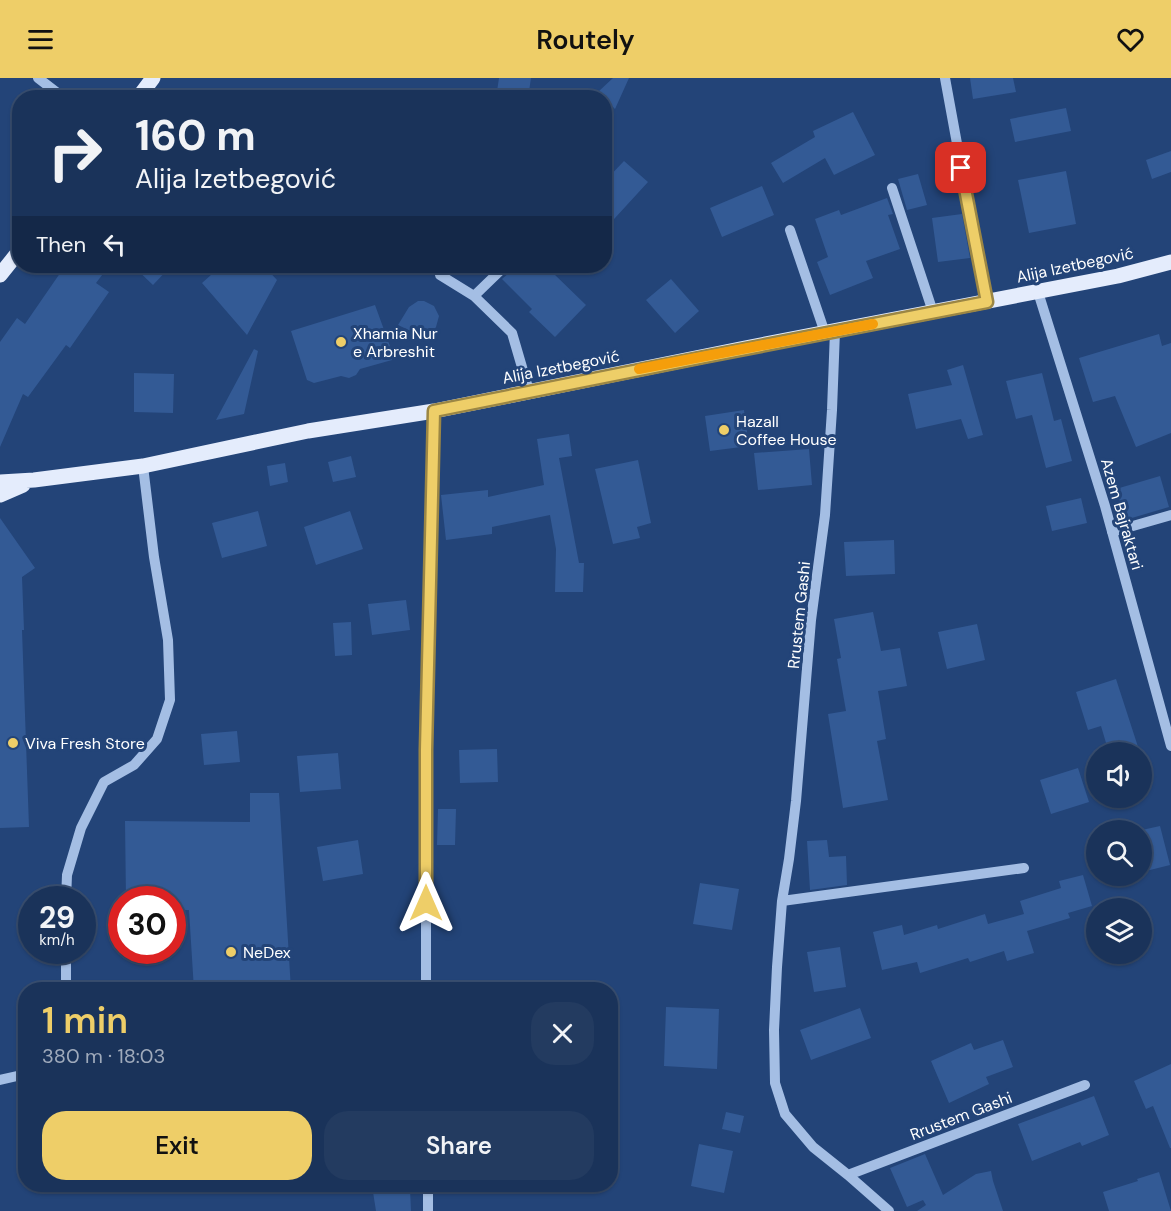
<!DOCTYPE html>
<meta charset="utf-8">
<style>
:root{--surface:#1a335a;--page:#233b60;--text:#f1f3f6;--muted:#9faabb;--line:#384e70;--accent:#eece68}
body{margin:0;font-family:"DM Sans",sans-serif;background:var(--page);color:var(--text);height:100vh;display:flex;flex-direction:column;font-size:22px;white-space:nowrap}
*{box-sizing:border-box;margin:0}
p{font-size:20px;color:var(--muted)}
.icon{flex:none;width:33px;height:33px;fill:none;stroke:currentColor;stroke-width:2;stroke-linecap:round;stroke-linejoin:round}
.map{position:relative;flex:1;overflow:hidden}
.details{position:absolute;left:18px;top:904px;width:600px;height:210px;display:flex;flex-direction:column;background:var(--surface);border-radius:24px;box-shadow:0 2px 4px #0004,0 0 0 2px var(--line)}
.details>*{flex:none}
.top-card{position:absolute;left:12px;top:12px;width:600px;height:183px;border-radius:24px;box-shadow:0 2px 4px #0004,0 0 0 2px var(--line);background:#1a335a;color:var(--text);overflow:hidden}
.controls{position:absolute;left:1086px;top:664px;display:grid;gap:12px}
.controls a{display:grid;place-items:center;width:66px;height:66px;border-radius:50%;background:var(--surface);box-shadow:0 2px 4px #0004,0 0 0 2px var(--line);font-size:30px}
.speed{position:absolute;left:18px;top:808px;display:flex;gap:12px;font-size:30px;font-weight:700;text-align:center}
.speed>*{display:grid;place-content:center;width:78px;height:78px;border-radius:50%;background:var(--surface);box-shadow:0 2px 4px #0004,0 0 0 2px var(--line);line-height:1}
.speed small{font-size:15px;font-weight:400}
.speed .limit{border:9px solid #d22;background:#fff;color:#111}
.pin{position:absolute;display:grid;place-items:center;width:51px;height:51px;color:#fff;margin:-26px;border-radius:12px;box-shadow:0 3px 9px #0006}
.me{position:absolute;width:66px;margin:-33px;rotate:0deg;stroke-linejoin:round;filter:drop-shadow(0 0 4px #0008)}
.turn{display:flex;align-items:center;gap:21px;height:126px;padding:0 24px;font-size:27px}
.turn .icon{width:78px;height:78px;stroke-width:2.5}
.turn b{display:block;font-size:42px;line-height:51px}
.then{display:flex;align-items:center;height:57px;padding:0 24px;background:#0003;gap:12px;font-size:22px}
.round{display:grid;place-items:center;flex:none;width:63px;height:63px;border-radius:24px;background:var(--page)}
.overview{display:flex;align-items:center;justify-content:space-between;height:102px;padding:0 24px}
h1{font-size:36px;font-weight:600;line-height:45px;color:var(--accent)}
.cta{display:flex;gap:12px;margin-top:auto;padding:12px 24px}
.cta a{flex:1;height:69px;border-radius:24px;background:var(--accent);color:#111;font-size:24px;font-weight:600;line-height:69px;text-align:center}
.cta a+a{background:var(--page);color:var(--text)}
header{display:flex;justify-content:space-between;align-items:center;height:78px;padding:0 24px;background:var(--accent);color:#111;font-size:27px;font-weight:600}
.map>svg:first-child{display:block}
.building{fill:#335a95}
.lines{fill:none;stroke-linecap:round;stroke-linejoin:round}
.minor{stroke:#a4bee4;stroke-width:10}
.major{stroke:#e4ecfc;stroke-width:15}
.route-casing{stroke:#9b8644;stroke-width:15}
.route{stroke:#eece68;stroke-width:10}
.slow{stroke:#f59e0b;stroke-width:10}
.poi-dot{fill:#eece68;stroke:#234478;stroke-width:2}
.labels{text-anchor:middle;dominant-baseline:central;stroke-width:6;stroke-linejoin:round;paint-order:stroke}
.street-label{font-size:16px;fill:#fff;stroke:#234478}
.poi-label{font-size:16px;fill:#fff;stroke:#234478;text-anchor:start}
</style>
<header><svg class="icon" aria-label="menu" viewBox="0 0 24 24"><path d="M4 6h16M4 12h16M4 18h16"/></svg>Routely<svg class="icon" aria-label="heart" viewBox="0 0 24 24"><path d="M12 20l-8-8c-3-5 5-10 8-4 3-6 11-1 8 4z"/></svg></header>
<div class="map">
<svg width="1171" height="1133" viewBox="0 0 1171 1133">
<rect width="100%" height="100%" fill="#234478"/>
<!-- building -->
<path class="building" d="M499,0H531L528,20H496Z
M613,0H629L615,31L598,14Z
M970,0H1013L1016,14L973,21Z
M1066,30L1071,53L1015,64L1010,41Z
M853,34L875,77L834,97L825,80L783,105L771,85L815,59L813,53Z
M1171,73V94L1152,101L1146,82Z
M624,83L648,104L604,152V104Z
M1066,93L1076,146L1029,155L1018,102Z
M918,96L927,127L907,132L898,101Z
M762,108L774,137L722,159L710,130Z
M887,120L893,136L888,137L900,171L866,183L873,200L830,217L817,184L828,179L815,141L839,132L841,137Z
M962,136L970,180L938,184L932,140Z
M65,188H109L96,205L109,214L70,270L66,267L28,319L23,316L0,369V264L17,240L25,246Z
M133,188H171L153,207Z
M221,188H264L277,202L247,257L202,205Z
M512,188H563L554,196L586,227L555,259L529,234L532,231L502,201L511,193Z
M671,201L699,233L675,255L646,222Z
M418,223H424L434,228L439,238L436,249L433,253L423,257L417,256L398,247L409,229Z
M375,227L391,271L392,282L360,291L356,297L349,300L341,298L314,305L307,302L291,253Z
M1159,256L1162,268L1171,265V355L1136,369L1115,318L1093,324L1079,280Z
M254,271L258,273L244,336L216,342Z
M963,287L983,357L968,361L961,341L916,351L908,316L952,307L947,292Z
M134,295L174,296L173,335L134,334Z
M1042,295L1054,343L1061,341L1072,383L1046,390L1032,337L1016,341L1006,303Z
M744,332L749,368L710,373L705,338Z
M569,356L572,378L559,380L579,485H584L583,514H555L556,471L550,437L492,449V456L446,462L441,417L488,412V419L544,407L537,361Z
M809,371L812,407L758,412L754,375Z
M351,378L356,399L333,404L328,384Z
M638,382L651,445L637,449L640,460L613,466L595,391Z
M285,385L288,404L270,408L267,388Z
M1160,398L1169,429L1125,442L1116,411Z
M1081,420L1087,445L1052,453L1046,428Z
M258,433L267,468L222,480L212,445Z
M350,433L363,471L316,487L304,449Z
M0,440L35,490L22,499L24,552H22L29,749L0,750Z
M894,462L895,496L846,498L844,464Z
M406,522L410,552L372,557L368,526Z
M873,534L881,573L900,570L907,608L878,613L886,661L877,663L888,722L843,730L828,636L846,633L837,581L841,580L834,541Z
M351,544L352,577L335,578L333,545Z
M977,546L985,582L947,591L938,554Z
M1116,601L1140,675H1109L1101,648L1088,652L1076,614Z
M237,653L240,684L204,687L201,656Z
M497,671L498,704L460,705L459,672Z
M338,675L341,711L300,714L297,678Z
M1078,690L1089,724L1051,736L1040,702Z
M250,715H279L291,912H194L189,832H172V822H126L125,743L250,744Z
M438,731H456L455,767H437Z
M1160,748L1170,787L1142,794V752Z
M358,762L363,796L323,803L317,769Z
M827,762L829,779L846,778L847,807L810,812L807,763Z
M1083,797L1092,828L1068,835L1070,840L1027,853L1034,875L1007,883L1004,873L970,884L968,880L920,895L917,884L882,892L873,854L902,847L904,857L937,847L938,851L985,836L988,846L1024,836L1020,823L1061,810L1059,803Z
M700,805L739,811L732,852L693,846Z
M840,869L846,909L814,914L807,874Z
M666,929L719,931L717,991L664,988Z
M860,930L871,960L811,982L800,952Z
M1003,962L1013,989L986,999L989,1006L949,1025L931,983L971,965L974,972Z
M1171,986V1070H1170L1153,1028L1146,1031L1134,1003Z
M1094,1018L1109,1057L1082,1068L1080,1064L1032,1083L1018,1046Z
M726,1034L744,1038L740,1055L722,1051Z
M699,1066L733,1073L724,1115L691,1108Z
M925,1076L943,1117L976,1096L991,1093L993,1103L1003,1133H917L926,1127L923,1122L907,1129L890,1090Z
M1159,1094L1171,1133H1109L1103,1114L1138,1103L1137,1101Z
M410,1111L411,1133H376L373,1114Z"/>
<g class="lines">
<!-- minor -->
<path class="minor" d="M38,0L64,20
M945,0L986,224
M892,110L933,234
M790,152L825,255
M439,188L440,197L474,218L512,255L529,313
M1038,214L1105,428L1171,668
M474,218L505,188
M835,253L832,332L825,437L811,542L796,723L789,781L782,823L777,889L774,952L775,1005L785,1036L813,1069L848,1097L889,1133
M1112,454L1171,437
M66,822L67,797L81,750L104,704L134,687L157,661L170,622L168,562L154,479L143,388
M782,823L1024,790
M66,873V912
M426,912V672L434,333
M0,1002L26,996
M848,1097L1085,1007
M428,1107V1133"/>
<!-- major -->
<path class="major" d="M138,20L153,0
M0,197L20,172
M0,404L34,402L143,388L308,353L434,333L745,270L1118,198L1171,184
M0,417L23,407"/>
</g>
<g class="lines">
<defs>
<path id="route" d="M426,825V672L434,333L704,279L987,224L961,90"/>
</defs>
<!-- route casing -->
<use href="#route" class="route-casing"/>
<!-- route -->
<use href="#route" class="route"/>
<!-- slow -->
<path class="slow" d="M639,291L873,246"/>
</g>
<!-- markers -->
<g class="poi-dot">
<circle cx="341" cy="264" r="6"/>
<circle cx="724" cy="352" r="6"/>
<circle cx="13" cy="665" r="6"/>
<circle cx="231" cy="874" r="6"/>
</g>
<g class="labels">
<!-- street labels -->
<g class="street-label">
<text transform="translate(1075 187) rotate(-12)">Alija Izetbegović</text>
<text transform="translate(561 289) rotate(-11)">Alija Izetbegović</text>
<text transform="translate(1122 436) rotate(74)">Azem Bajraktari</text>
<text transform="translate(799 537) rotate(-84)">Rrustem Gashi</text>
<text transform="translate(961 1038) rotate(-21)">Rrustem Gashi</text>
</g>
<!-- poi labels -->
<g class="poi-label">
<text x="353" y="255">Xhamia Nur<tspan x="353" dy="18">e Arbreshit</tspan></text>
<text x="736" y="343">Hazall<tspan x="736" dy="18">Coffee House</tspan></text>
<text x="25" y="665">Viva Fresh Store</text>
<text x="243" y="874">NeDex</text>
</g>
</g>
</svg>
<div class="controls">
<a><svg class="icon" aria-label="sound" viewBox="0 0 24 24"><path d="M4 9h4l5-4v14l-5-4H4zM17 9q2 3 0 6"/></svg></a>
<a><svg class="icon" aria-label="search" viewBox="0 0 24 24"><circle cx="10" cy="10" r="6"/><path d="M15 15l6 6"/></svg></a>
<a><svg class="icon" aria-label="layers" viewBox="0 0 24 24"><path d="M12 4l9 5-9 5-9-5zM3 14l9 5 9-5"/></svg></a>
</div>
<div class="speed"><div>29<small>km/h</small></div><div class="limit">30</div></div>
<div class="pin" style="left:961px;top:90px;background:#d93025"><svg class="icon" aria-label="arrive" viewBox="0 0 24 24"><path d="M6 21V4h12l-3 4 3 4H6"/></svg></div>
<svg class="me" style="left:426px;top:825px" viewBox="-20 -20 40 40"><path d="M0-17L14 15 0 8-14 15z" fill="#eece68" stroke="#fff" stroke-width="4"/></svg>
<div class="top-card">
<div class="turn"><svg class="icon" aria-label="right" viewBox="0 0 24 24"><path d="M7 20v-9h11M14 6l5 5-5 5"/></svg><div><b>160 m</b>Alija Izetbegović</div></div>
<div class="then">Then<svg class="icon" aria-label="left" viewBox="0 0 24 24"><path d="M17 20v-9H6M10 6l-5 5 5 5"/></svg></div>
</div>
<section class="details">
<div class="overview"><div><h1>1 min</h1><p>380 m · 18:03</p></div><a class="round"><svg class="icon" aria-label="close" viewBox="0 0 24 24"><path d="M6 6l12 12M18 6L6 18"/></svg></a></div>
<div class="cta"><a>Exit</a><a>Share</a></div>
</section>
</div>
